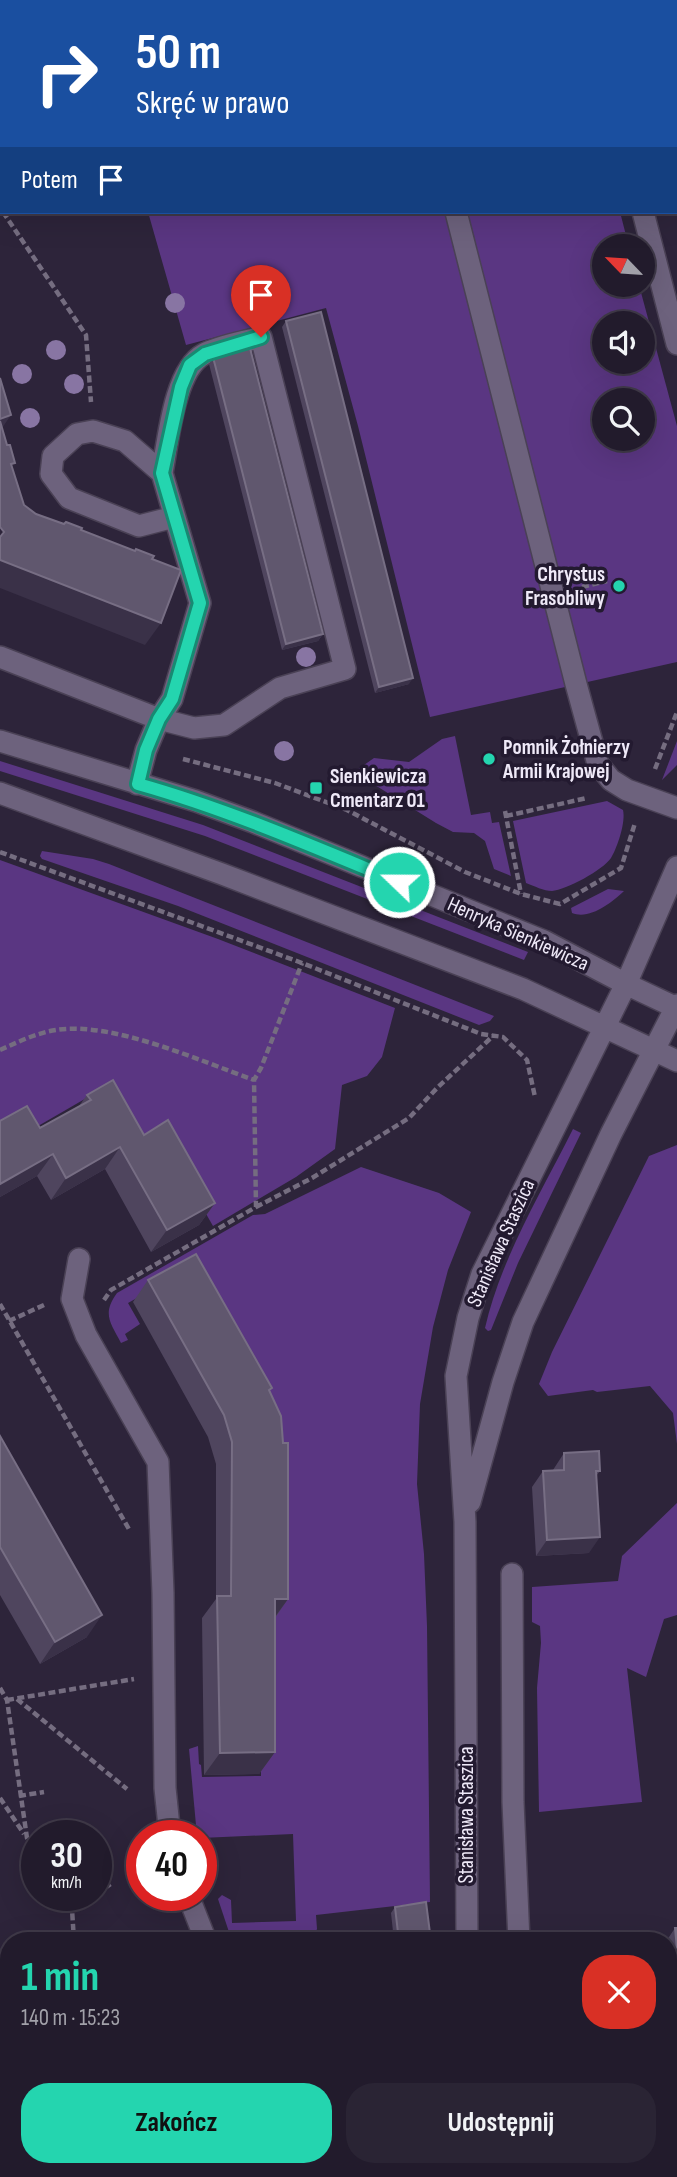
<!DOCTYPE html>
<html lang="pl">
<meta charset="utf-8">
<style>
:root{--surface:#221b2c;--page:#2a2434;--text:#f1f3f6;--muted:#a2a1a9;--line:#3f3948;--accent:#24d5af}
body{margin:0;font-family:"Sofia Sans Condensed",sans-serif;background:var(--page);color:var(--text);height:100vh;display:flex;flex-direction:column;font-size:26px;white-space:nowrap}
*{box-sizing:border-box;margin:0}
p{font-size:23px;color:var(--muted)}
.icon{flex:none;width:38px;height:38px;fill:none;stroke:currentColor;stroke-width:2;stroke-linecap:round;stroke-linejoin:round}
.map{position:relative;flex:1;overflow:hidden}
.drawer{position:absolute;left:0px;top:1932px;width:677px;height:245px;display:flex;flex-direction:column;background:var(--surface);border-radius:28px 28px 0 0;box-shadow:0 7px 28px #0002,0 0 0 2px var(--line)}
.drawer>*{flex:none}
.top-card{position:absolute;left:0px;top:0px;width:677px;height:214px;box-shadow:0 7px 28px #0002,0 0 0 2px var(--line);background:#1a4fa0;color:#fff;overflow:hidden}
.needle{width:46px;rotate:295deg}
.tools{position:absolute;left:592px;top:234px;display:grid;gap:14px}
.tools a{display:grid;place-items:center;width:63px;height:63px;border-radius:50%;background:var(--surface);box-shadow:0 7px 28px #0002,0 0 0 2px var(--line);font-size:35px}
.speed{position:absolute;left:21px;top:1820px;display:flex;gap:14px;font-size:35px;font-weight:700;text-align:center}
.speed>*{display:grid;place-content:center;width:91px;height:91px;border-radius:50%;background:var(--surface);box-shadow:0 7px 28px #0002,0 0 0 2px var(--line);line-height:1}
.speed small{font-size:18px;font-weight:400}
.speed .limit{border:10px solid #d22;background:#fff;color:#111}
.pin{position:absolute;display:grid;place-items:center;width:60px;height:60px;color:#fff;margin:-72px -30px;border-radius:50% 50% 50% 0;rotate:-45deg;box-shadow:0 0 7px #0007}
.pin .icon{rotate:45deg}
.me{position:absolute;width:77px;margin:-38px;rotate:292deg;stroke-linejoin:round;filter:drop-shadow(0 0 5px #0008)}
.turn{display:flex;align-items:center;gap:24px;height:147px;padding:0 21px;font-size:32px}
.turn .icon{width:91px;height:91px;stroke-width:2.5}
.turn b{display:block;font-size:49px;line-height:60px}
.then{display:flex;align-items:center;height:66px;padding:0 21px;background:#0003;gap:14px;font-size:26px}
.round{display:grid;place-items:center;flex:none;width:74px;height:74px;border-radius:28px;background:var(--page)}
.summary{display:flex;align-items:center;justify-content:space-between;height:119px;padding:0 21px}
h1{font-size:42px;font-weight:700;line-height:52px;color:var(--accent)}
.action{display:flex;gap:14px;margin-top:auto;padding:14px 21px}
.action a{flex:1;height:80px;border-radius:28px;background:var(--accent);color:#111;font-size:28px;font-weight:700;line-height:80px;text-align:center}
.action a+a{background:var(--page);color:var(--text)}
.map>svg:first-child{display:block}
.green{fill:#5a3682;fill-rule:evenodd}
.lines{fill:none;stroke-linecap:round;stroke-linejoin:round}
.minor-casing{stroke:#4a4155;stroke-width:24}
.path{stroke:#756d80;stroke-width:4.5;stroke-dasharray:7 3.5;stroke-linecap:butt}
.minor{stroke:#6d627d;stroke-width:21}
.tree{fill:#8875a3}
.wall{fill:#4f455e}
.shaded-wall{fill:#3a3148}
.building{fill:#60576e;stroke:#776e84;stroke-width:2}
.route-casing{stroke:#178a72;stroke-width:18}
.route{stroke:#24d5af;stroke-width:12}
.poi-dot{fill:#24d5af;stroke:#231a30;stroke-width:2.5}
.labels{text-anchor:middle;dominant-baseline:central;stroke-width:7;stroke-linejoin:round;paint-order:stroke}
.poi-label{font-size:21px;font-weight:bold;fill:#efe9f8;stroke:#231a30;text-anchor:start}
.street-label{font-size:21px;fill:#efe9f8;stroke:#231a30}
</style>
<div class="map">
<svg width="677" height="2177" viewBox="0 0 677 2177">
<rect width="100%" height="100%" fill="#2d243a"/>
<!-- green -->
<path class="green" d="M85,0H563L564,2H86Z
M604,0H677V56H676V2H605Z
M148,212H620L629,247H604V285H639L677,426V662L430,717L358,426L326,308L186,345ZM604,324H642V362H604ZM604,401H642V439H604Z
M455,736L471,815L490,812L492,823L499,822L511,876L494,869L485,841L474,833L453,832L436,823L354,772L374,758L409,762L442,739Z
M677,741V765L662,780Z
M0,761L203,825L528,952L524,960L205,836L0,771Z
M607,801L623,810C626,822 617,848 611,858C603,870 566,890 552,891C544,891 534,886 526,883L513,821Z
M42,851L93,859L109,864L494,1016L490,1021L479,1025L178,906L42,859L40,856Z
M0,860L218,939L395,1008L382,1057L367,1076L342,1085L335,1149L296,1177L213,1226L158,1130L133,1142L102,1089L26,1133L0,1123Z
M608,889L624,891C611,903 590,920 572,913L571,908Z
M573,1129L581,1133L518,1263L491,1330L488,1331L485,1328C501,1258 541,1193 573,1129Z
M677,1145V1444L673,1413L650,1386L597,1392L593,1390L548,1396L539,1384L552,1352L649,1156Z
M361,1167L439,1193L471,1212L448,1270L433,1327L420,1404L417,1484L424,1554L427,1626L430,1902L316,1915L317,1929L311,1941H232L218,1899L222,1895L231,1900L232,1923L296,1921L293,1834L201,1838V1836H197L189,1749L198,1746L199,1764L201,1765L202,1777L261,1776V1623L180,1274L128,1303L140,1324L125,1334L128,1340L121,1343C110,1322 102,1314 117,1293L253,1215L265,1214Z
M677,1503V1615L664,1619L646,1677L627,1668L642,1802L539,1812L537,1688L541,1643L540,1626L532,1622V1587L618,1581L622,1556Z
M593,2168H638L627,2177H586Z"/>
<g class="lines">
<defs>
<path id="minor" d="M401,0L402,2
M587,0V2
M0,60H2
M456,212L576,684L598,764L611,780L627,790L677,808
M643,212L677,344
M0,657L159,719L194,728L224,725L280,688L345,669L261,337C244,342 219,346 204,354C174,370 168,442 162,473
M0,741L196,801L253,822L544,941L626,984L677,1008
M137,784L146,750L159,719L172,699L200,603L162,473L125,441L93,431L77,434L53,456L51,474L69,498L139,526L174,517
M0,793L222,874L523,989L677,1061
M79,1259L72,1299L86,1335L158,1462L163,1593L165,1788L170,1836
M470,1502L503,1382L523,1322L611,1134L677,1005
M512,1574L513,1802L519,1941
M188,1895L206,1941
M467,1941L465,1522L456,1376L468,1318L482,1274L626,984L677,867
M0,2157L9,2158
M315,2168L406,2172
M452,2172L479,2177
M525,2177L526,2168"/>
</defs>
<!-- minor casing -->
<use href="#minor" class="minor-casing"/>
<!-- path -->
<path class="path" d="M3,212L86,335L91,402
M582,587L607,581
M183,759L275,783L347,810L465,872L521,894L560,904L621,868L635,823
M655,769L677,712
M505,811L521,894
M506,816L587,798
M0,852L302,963L481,1034L503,1037L527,1060L535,1097
M0,1050C18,1042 36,1033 56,1030C113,1021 200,1061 254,1080
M256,1207L312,1178L409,1118L438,1087L493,1036
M104,1300L111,1290L256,1207L254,1080L261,1068L302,963
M0,1304L130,1531
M9,1321L46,1304
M0,1688L7,1700L27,1838L37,1854
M17,1699L127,1789
M7,1700L134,1679
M19,1796L44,1792
M0,1798L24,1834
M96,1894L112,1883
M63,1895L72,1909L74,1941
M72,1909L94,1895
M175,2177V2168
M576,2177L583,2168"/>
<!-- minor -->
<use href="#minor" class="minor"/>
</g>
<!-- trees -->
<g class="tree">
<circle cx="175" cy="303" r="10"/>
<circle cx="56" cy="350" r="10"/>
<circle cx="22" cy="374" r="10"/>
<circle cx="74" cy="384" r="10"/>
<circle cx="30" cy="418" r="10"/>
<circle cx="306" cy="657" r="10"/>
<circle cx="284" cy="751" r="10"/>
</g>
<!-- wall -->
<path class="wall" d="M286,321L409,684L375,693L282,327Z
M213,357L323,634L318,641L282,650L209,364Z
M87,1095L144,1135L215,1203L199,1225L151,1252L105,1169L51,1200L37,1176L0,1197V1121L40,1128L79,1106Z
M148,1280L272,1388L269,1391L288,1599L275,1618V1752L259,1774L204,1775L202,1618L216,1599V1464L208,1437L133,1302Z
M0,1436L87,1637L40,1664L0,1595Z
M564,1453L600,1471L596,1476L589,1553L536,1556L532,1487L543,1471L553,1470Z
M395,1907L431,1941H394L391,1913Z
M675,1928H677V2129H668V1941H667V1940Z
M552,1933L602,1941H547Z"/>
<!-- shaded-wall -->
<path class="shaded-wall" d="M11,415L0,431V419Z
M0,560L161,623L145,645L0,588Z
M323,634L318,641L282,650L286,644Z
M413,678L409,684L375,693L379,687Z
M120,1147L105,1169L51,1200L66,1178Z
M53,1154L37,1176L0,1197V1184Z
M215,1203L199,1225L151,1252L167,1230Z
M600,1537L589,1553L536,1556L547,1540Z
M275,1599H288L272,1621Z
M102,1615L87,1637L40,1664L55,1642Z
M275,1752L259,1774L204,1775L220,1753Z
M0,2074L9,2075V2095L0,2094Z
M668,2114H677V2129H668Z"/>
<!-- building -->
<path class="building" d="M0,0H66V2H2V30H0Z
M321,312L413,678L379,687L286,321Z
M250,348L323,634L286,644L213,357Z
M0,378L11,415L0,419Z
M0,421L7,445H10L15,463L11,464L24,505L36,514L64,524L66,522L82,528L81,530L135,551L136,549L154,556L152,559L181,570L161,623L0,560V537L4,532L0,527Z
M113,1080L144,1135L168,1120L215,1203L167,1230L120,1147L66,1178L53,1154L0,1184V1121L27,1106L40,1128L91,1100L87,1095Z
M196,1254L272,1388L269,1390L281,1416L283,1443H288V1599H275V1752L220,1753L217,1596H231L232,1442L224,1415L148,1280Z
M0,1436L102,1615L55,1642L0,1547Z
M599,1451L600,1471H596L600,1537L547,1540L543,1471L564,1470V1453Z
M426,1902L431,1941H399L395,1907Z
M675,1928H677V1949Z
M317,1931L357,1935L356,1941H313Z
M601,1931L602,1941H552V1933Z
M674,1955L677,1980V1991L668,1992V1956Z
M677,1991V2114H668V1992Z
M0,2005H3V2008H9V2075L0,2074Z"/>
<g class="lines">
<defs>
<path id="route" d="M261,337L205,354L190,365L181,387L162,473L200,603L172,699L159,719L146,750L138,784C227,809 312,846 399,882"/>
</defs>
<!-- route casing -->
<use href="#route" class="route-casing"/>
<!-- route -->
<use href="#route" class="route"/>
</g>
<!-- markers -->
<g class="poi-dot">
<circle cx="619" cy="586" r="7"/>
<circle cx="489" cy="759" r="7"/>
<rect x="309" y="781" width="14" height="14" rx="3.5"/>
</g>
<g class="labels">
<!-- poi labels -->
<g class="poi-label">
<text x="605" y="574" text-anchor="end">Chrystus<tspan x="605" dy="24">Frasobliwy</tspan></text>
<text x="503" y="747">Pomnik Żołnierzy<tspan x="503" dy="24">Armii Krajowej</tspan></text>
<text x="330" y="776">Sienkiewicza<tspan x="330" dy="24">Cmentarz 01</tspan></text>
</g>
<!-- street labels -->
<g class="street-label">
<text transform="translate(518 934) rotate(24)">Henryka Sienkiewicza</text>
<text transform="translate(501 1243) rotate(-66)">Stanisława Staszica</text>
<text transform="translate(466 1815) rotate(-90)">Stanisława Staszica</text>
</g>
</g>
</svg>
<div class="tools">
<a><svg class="needle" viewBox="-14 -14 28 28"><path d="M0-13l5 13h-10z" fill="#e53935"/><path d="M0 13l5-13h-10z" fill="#a2a1a9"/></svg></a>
<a><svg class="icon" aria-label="sound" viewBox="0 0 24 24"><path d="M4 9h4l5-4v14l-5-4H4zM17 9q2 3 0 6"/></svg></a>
<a><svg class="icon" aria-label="search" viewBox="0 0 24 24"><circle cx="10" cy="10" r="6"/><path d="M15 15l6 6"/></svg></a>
</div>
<div class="speed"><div>30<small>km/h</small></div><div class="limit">40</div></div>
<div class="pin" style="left:261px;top:337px;background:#d93025"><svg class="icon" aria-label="arrive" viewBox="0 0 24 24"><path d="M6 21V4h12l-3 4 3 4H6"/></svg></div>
<svg class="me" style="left:399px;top:882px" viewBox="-20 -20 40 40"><circle r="17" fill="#24d5af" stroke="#fff" stroke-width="3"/><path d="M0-11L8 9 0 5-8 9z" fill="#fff"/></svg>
<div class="top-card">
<div class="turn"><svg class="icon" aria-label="right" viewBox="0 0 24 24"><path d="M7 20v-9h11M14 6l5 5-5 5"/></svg><div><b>50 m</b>Skręć w prawo</div></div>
<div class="then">Potem<svg class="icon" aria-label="arrive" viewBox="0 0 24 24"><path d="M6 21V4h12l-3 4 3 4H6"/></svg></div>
</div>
<section class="drawer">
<div class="summary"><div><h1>1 min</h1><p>140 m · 15:23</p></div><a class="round" style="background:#d93025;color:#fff"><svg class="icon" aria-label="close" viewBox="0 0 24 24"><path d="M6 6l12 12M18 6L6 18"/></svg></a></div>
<div class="action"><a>Zakończ</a><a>Udostępnij</a></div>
</section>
</div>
